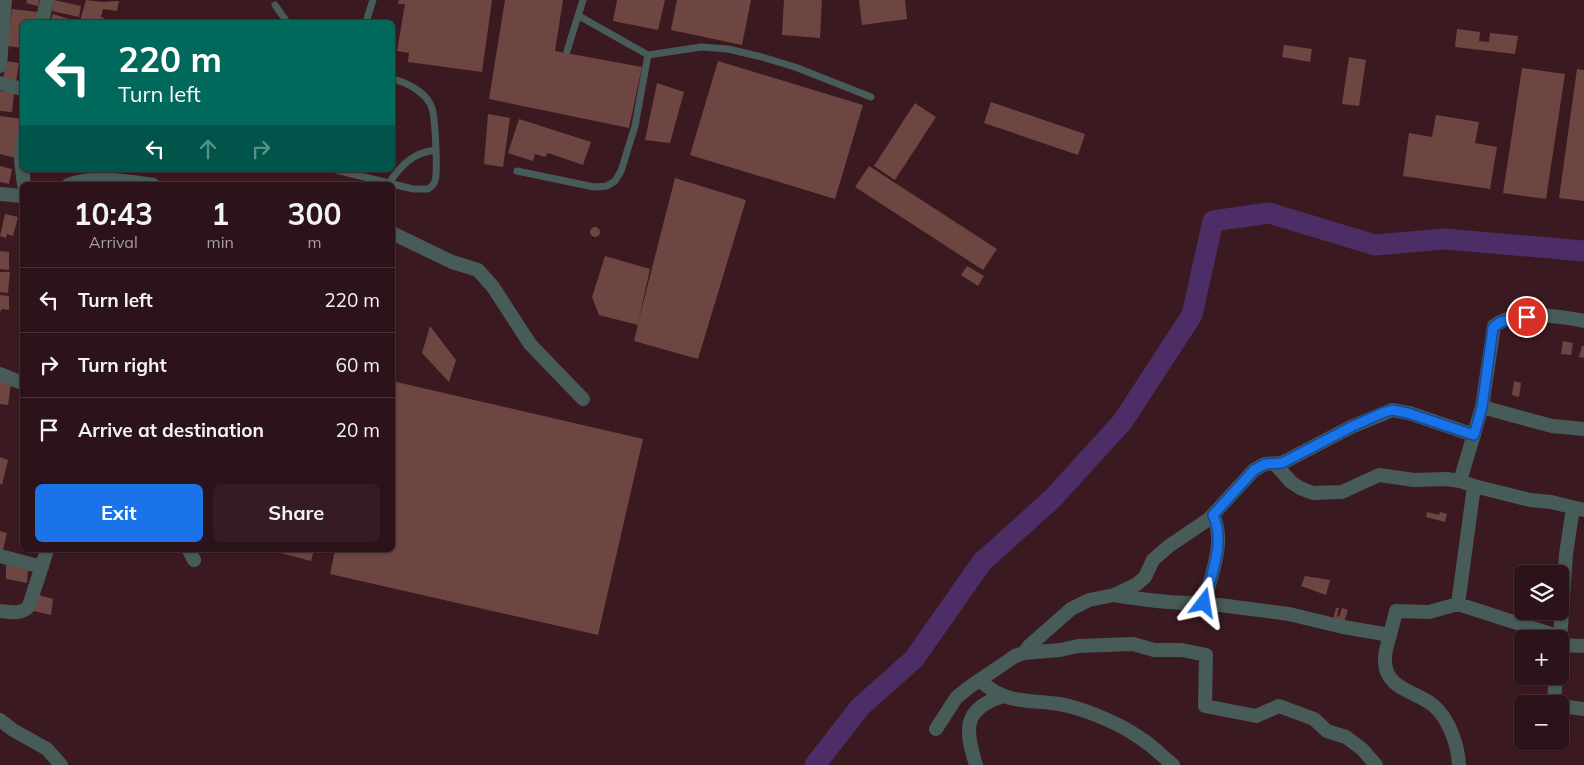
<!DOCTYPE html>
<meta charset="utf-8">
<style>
:root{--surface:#2c1319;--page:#341c22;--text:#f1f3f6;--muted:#a69ea2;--line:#483238;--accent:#1a73e8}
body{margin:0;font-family:Mulish,sans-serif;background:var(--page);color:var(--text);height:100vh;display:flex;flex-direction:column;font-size:19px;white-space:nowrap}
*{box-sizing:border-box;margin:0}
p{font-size:16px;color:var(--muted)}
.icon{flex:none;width:28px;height:28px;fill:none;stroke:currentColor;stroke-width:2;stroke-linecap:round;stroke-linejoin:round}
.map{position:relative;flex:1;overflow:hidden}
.details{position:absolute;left:20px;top:182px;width:375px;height:370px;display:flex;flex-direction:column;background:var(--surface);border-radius:8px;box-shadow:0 1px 4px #0004,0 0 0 1px var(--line)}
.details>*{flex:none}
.guide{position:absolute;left:20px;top:20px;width:375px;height:152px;border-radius:8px;box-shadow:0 1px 4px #0004,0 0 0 1px var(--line);background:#00695c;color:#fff;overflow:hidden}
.controls{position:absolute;left:1514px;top:565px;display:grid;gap:10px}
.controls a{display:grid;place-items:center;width:55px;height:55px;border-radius:8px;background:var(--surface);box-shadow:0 1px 4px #0004,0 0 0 1px var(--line);font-size:25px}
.pin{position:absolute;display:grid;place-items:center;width:42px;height:42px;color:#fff;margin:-21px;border:2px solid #fff;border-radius:50%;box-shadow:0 1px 5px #0007}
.me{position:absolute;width:55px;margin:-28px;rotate:14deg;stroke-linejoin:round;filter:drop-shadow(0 0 4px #0008)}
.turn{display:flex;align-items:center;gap:18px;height:105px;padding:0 15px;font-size:22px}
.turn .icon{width:65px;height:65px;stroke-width:2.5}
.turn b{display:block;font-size:35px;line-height:42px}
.lanes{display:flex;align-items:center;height:48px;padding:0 15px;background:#0003;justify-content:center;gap:25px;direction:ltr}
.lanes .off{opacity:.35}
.eta{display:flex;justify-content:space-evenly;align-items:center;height:85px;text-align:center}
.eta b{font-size:30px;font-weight:700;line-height:35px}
.action{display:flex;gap:10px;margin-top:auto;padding:10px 15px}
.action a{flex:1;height:58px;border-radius:8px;background:var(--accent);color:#fff;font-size:20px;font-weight:700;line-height:58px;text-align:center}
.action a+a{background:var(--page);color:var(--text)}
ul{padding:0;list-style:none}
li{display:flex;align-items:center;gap:15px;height:65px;padding:0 15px;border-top:1px solid var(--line)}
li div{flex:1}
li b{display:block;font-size:19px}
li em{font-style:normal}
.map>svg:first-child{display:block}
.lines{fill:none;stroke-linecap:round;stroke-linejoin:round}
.river{stroke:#4c2d66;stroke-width:21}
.building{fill:#6d4642}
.lane{stroke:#475b58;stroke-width:7}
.street{stroke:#475b58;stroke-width:14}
.route-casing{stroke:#114b97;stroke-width:12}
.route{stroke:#1a73e8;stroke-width:9}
</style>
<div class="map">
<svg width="1584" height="765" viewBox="0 0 1584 765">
<rect width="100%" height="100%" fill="#3b1921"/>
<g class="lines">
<!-- river -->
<path class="river" d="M815,765L860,707L914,659L982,562L1053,498L1123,421L1192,315L1213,221L1269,213L1375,245L1445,239L1584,251"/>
</g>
<!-- building -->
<path class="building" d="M27,0H39L38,6L26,3Z
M54,0L81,6L79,17L52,11Z
M86,0L102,2L119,1L117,11L103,9L101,17L104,18L103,22L80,21Z
M399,0H492L482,72L408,62L409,53L397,51L405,4H398Z
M505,0H563L555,51L642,67L629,128L489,99Z
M617,0H665L658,30L613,21Z
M677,0H751L742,45L671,30Z
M784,0H822L820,38L782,35Z
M859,0H905L907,19L862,25Z
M12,9L39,12L38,22H22V48L7,46Z
M53,14L79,22H50Z
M1457,29L1480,32L1479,41L1489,42L1490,33L1518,36L1515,54L1455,47Z
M1284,45L1312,49L1310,62L1282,57Z
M1349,57L1366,60L1359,106L1342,104Z
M6,61L19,63L16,82L3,80Z
M718,61L863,105L835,199L690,155Z
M1522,68L1565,74L1546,199L1503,193Z
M1577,69L1584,70V201L1559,198Z
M657,83L684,92L670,143L645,140Z
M0,91L14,93L12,112L0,111Z
M991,102L1085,134L1078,155L984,123Z
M915,103L936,117L895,180L874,166Z
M488,114L510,118L503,167L484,164Z
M1436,115L1479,122L1475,143L1497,147L1490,189L1403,176L1409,133L1432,137Z
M0,116L22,119L15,158L0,154Z
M519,119L591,142L583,165L548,153L545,157L535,154L533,161L508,153Z
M0,166L12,169L9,184L0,182Z
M869,166L997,249L983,270L855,187Z
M675,178L746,200L698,359L634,341L638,325L599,315L592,297L605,256L650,269L638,323Z
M5,214L18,217L13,236L7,234L6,238L0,236Z
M590 232a5 5 0 1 1 10 0a5 5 0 1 1-10 0Z
M0,251L9,252V270L0,269Z
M967,266L984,276L978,286L961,275Z
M0,272H10L8,293L0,292Z
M0,295L9,296V310L2,309L0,312Z
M430,326L456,360L449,382L422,353Z
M1563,341L1573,343L1571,355L1561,354Z
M1582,346H1584V358L1579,357Z
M0,381L11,384L8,405L0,404Z
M392,381L643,439L598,635L330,574L335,550H392Z
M1514,381L1521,383L1519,397L1512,395Z
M0,457L8,460L2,485L0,484Z
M1427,512L1439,515L1440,512L1447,514L1445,522L1426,517Z
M0,531L7,533L3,550H0Z
M269,550H314L311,561Z
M6,565L28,570L27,583L6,579Z
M1305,576L1330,580L1326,595L1301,586Z
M38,595L53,599L51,615L34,611Z
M1336,608H1339L1337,616L1339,617L1342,608L1348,610L1344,622L1333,619Z"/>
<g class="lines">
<!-- lane -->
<path class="lane" d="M275,5L287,22
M579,16L648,55L701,47L728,49L762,57L795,67L871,97
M366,22L373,0
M567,51L583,0
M336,170L413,189H428C431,187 434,185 435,181C438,171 435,117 432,108C427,93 407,82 392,79
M517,171L594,187L607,186L615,181L621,171L635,126L648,55
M389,183C401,165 413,153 435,150"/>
<!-- street -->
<path class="street" d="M42,22L47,0
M0,66L5,0
M0,83L22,89
M22,140L21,161L24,185
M68,185C95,175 125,181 153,185
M0,194L22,196
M392,233L452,262L478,270L493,287L530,344L583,399
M0,374L22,383
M1482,407L1552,426L1584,429
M1275,464L1291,482L1300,488L1313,493L1342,492L1379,475L1414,480L1447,479L1460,481L1474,486L1530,500L1551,502L1584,510
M1460,481L1482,407L1494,326C1516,309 1559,316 1584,321
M189,550L194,560
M0,556L42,567
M1114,595C1144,600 1174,604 1204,603L1289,614L1343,627L1390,635L1396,611L1429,612L1458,604L1560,637
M1204,603C1211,575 1226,542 1213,515
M1458,604L1474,486
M0,611C10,612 22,615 29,606L47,550
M1390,635C1388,643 1384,653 1385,662C1386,690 1417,691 1434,706C1449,719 1458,745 1459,765
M1560,640L1566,554L1573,508
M1560,645L1584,646
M1024,653L1029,646L1071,609L1089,600L1114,595L1137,584L1145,577L1153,560L1169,546L1209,519L1254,470L1265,464L1282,463L1351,427L1392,410L1409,413L1474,435
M1556,676L1554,700L1556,704
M980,680C1002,702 1022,700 1051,703C1063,704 1077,708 1088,712C1107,719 1127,728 1143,740C1154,747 1163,757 1173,765
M1560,706L1584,709
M0,720L13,730L47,749L61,765
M936,729L956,698L968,688L1015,656L1024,653L1060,650L1078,646L1133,644L1154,650H1182L1206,655L1205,706L1256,716L1279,706L1314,719L1327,731L1346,737L1362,749L1376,765
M976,765C965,730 962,709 1003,696"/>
</g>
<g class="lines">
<defs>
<path id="route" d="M1204,603C1211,575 1226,542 1213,515L1254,470L1265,464L1282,463L1351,427L1382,413L1392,410L1408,413L1474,435L1482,407L1493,328L1500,322L1527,317"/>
</defs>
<!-- route casing -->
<use href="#route" class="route-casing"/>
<!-- route -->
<use href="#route" class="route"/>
</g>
</svg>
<div class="controls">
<a><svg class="icon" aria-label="layers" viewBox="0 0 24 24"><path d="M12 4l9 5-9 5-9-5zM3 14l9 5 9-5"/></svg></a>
<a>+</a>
<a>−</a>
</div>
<div class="pin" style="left:1527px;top:317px;background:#d93025"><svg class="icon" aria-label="arrive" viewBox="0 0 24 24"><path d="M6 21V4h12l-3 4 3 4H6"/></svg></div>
<svg class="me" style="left:1204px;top:603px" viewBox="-20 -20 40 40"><path d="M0-17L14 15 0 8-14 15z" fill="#1a73e8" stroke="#fff" stroke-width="4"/></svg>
<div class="guide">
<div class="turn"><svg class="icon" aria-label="left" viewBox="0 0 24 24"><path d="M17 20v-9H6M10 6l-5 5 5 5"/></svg><div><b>220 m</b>Turn left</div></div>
<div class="lanes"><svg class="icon" aria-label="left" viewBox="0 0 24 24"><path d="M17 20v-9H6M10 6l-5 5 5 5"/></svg><svg class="icon off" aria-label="ahead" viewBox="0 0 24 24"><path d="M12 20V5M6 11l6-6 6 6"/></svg><svg class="icon off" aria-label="right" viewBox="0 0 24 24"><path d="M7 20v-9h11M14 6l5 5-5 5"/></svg></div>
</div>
<section class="details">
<div class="eta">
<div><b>10:43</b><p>Arrival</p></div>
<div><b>1</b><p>min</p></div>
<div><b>300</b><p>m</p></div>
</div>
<ul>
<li><svg class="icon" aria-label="left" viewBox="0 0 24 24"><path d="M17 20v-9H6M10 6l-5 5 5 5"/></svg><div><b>Turn left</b></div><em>220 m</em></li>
<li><svg class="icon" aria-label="right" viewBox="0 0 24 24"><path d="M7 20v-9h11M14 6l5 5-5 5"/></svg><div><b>Turn right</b></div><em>60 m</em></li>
<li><svg class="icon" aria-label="arrive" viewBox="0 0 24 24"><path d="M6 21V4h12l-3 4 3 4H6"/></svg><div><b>Arrive at destination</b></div><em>20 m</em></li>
</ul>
<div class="action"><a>Exit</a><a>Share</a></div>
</section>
</div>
